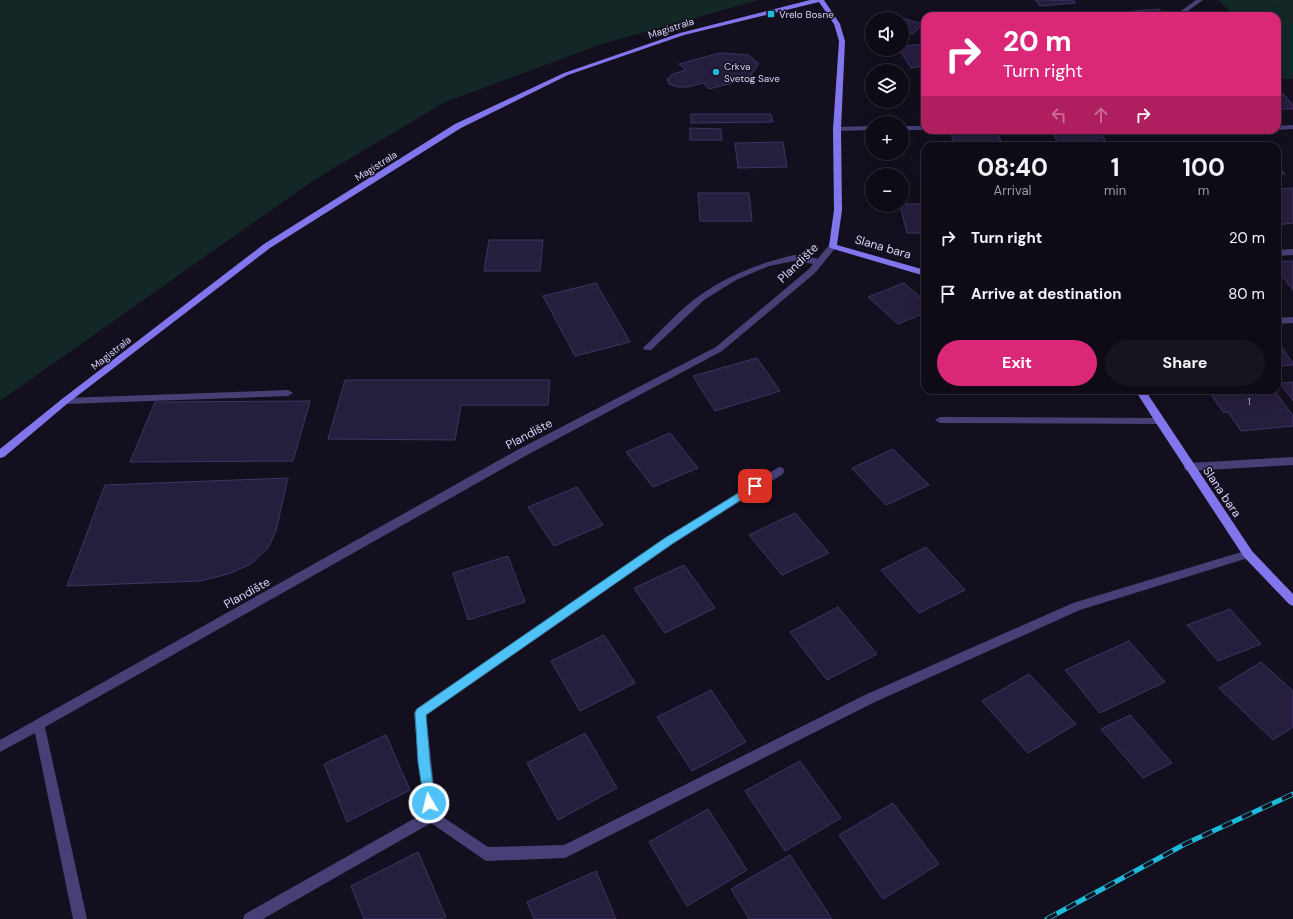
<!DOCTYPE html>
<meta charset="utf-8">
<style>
:root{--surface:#0e0b16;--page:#17141f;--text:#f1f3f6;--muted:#9b9ba1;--line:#2e2b35;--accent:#db2777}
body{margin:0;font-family:"DM Sans",sans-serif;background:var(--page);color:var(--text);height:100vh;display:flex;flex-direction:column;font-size:15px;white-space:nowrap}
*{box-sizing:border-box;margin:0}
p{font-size:13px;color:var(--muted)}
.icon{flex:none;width:22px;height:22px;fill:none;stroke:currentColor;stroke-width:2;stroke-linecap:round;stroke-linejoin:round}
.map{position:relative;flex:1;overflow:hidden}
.side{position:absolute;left:921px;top:142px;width:360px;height:252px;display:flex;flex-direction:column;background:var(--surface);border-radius:12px;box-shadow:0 4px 16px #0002,0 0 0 1px var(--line)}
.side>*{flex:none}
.guide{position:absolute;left:921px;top:12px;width:360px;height:122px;border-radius:12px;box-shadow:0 4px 16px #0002,0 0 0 1px var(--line);background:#db2777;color:#fff;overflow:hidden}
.controls{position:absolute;left:865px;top:12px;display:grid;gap:8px}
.controls a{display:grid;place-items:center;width:44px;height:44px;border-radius:50%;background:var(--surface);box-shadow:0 4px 16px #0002,0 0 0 1px var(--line);font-size:20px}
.pin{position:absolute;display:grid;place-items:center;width:34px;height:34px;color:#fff;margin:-17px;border-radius:8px;box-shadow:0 2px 6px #0006}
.me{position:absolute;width:44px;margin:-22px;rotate:352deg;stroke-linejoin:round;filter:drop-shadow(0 0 3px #0008)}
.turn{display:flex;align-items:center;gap:14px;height:84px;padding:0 16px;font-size:18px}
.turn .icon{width:52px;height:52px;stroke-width:2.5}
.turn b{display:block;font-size:28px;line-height:34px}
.lanes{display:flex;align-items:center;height:38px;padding:0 16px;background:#0003;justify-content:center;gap:20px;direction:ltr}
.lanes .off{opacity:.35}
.eta{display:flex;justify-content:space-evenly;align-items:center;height:68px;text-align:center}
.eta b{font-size:24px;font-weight:700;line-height:28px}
.primary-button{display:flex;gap:8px;margin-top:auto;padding:8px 16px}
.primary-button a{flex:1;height:46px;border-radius:24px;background:var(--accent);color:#fff;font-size:16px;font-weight:700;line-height:46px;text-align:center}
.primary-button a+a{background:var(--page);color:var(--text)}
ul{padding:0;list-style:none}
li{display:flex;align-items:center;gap:12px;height:56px;padding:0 16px}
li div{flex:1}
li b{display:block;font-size:15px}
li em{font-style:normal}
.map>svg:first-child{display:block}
.green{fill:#132727}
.building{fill:#261e3d;stroke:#413366}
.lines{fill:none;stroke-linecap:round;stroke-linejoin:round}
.lane{fill:#464077;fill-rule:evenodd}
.street{fill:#464077;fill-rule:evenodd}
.secondary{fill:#8276ec;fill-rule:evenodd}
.rail-casing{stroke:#1ebada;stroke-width:5}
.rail{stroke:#130f1e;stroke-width:3.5;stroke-dasharray:11;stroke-linecap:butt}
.route{fill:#4fc3f7;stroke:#337fa1}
.poi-dot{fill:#1ebada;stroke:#130f1e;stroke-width:1.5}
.labels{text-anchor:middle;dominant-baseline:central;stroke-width:3;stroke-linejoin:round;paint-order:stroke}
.far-poi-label{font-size:10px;fill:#dad3f9;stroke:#130f1e;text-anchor:start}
.far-street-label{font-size:10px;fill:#dad3f9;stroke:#130f1e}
.number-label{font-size:10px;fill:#ada6ca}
.street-label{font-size:12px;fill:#dad3f9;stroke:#130f1e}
</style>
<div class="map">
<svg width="1293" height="919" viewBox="0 0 1293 919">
<rect width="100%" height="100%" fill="#130f1e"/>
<!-- green -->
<path class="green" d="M0,0H759L602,44L445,102L314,180L0,401Z
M1218,0H1293V79H1277V16H1235Z"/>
<!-- building -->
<path class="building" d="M1035,0H1073L1076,3L1040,6Z
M1159,9L1166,16H1127L1123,12Z
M895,16L923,24L913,34L902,31V19H893Z
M925,44V66L911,68L899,49H902V46Z
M720,53L748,55L759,64L748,79L709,89L703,83L688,87H678L669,84L667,79L673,74L686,70L679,64Z
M1277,87L1293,105V109H1277Z
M691,114H771L773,122L691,123Z
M690,128L721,129L722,140H690Z
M1052,131H1100L1108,146H1060Z
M951,134H998L1003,146H955Z
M783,142L787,167L738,168L735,143Z
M1277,165L1285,174H1277Z
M1293,188V223L1277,225V189Z
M698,193H749L752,221H700Z
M902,204H925V233H907L900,205Z
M489,240H543L540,271H484Z
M1293,261V290L1277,270V262Z
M596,283L630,342L575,356L543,296Z
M904,283L925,301V313L898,324L868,297Z
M1277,341L1293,363V365L1277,366Z
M757,358L780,391L715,411L693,376Z
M345,380H550L548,405H461L455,440L328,439Z
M1293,382V401L1280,383Z
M1208,390H1274L1293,416V426L1241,431L1228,412H1223Z
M310,401L293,461L130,462L155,402Z
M670,433L698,468L653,487L626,452Z
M893,449L929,485L886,505L852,468Z
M288,478L276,531L268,548L251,564L228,574L200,581L67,586L105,485Z
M577,487L603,525L554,546L528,507Z
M795,513L829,553L782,575L749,535Z
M926,547L965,590L919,613L881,570Z
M508,556L525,602L468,620L453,573Z
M684,565L715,608L665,633L634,588Z
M838,607L877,654L827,680L790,632Z
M1230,609L1261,644L1218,661L1187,625Z
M604,635L635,683L580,711L551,661Z
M1129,641L1165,682L1100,713L1065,670Z
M1261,662L1293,691V727L1273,740L1219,688Z
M1029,674L1076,724L1028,753L982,701Z
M711,690L746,742L692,771L657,717Z
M1130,715L1172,763L1143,778L1101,729Z
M585,733L617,788L558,820L527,763Z
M386,735L410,790L347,822L324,764Z
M800,761L841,818L785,851L745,791Z
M893,803L939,864L883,899L839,835Z
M708,809L747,870L687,906L649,842Z
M418,852L446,917L441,919H364L351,886Z
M790,855L832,919H749L731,889Z
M596,871L616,919H534L527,902Z"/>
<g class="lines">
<!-- lane -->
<path class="lane" d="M1196,0H1203L1181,16H1174Z
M794,255L820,259L824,262L820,265L794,261L769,266L736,280L704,300L651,350H645L643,348L645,346C662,330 680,309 699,296C728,275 760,263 794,255Z
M288,390L293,393L288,396L65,404L60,401L65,398Z
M940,417L1159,418L1164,421L1159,424L940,423L935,420Z"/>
<!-- street -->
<path class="street" d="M1293,125V129L1277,130H1276L1277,126Z
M872,126V130L837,131L833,129L837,127Z
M902,126H925L926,130H902Z
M833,243L837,246L815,273L722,351L527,455L45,727L87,919H73L35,733L0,752V740L519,449L716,347L809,269L830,244Z
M1293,249V255L1277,256V250Z
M1293,317V323L1277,324V318Z
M1293,457V465L1189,471L1185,470L1184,467L1185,464L1189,463Z
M779,467L783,468L784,471L783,474L673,544L426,715L437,813L488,847L564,845L867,694L1073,603L1248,550L1252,551L1253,554L1252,557L1248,558L1080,610L875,702L565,858L486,861L431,823L263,919H243L245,914L424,813L414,713L416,709L665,538Z"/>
<!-- secondary -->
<path class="secondary" d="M810,0H824L840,24L845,41L841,129L842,210L837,245L925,270V276L830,248L829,246L834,210L833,129L839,41L834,24L819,2L684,35L568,75L461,128L270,248L68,403L4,457L0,458V449L62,399L264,244L455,124L564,73L680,33Z
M1135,390H1145L1252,551L1293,594V606L1289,604L1244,557L1156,423Z"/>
<defs>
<path id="rail" d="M1047,919L1185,844L1293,794"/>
</defs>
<!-- rail casing -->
<use href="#rail" class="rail-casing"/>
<!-- rail -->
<use href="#rail" class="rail"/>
</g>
<!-- route -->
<path class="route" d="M755,483L758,484L759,486L758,489L672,544L426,715L430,762L435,803L433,807L429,808L425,807L418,762L415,713L417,709L665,538Z"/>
<!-- markers -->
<g class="poi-dot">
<rect x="767" y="10" width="8" height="8" rx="2"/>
<circle cx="716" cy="72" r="4"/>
</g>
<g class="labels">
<!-- far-poi labels -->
<g class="far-poi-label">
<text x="779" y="14">Vrelo Bosne</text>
<text x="724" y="66">Crkva<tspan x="724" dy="12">Svetog Save</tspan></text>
</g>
<!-- far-street labels -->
<g class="far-street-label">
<text transform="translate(671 28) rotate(-18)">Magistrala</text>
<text transform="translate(376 166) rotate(-32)">Magistrala</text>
<text transform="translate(111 353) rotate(-38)">Magistrala</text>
</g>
<!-- number labels -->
<g class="number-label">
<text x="1249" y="401">1</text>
</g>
<!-- street labels -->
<g class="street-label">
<text transform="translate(883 247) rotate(16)">Slana bara</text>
<text transform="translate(798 263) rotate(-44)">Plandište</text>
<text transform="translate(529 434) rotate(-28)">Plandište</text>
<text transform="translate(1222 492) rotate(56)">Slana bara</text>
<text transform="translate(247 593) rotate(-29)">Plandište</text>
</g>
</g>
</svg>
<div class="controls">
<a><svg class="icon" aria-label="sound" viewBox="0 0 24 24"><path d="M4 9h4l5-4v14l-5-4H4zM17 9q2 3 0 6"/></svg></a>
<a><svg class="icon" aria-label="layers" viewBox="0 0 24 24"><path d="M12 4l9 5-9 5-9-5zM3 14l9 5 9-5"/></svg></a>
<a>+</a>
<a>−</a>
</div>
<div class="pin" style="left:755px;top:486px;background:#d93025"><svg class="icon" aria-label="arrive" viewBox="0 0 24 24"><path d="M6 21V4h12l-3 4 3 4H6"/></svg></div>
<svg class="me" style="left:429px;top:803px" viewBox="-20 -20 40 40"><circle r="17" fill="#4fc3f7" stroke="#fff" stroke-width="3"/><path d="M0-11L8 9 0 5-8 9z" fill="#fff"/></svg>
<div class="guide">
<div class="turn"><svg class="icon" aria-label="right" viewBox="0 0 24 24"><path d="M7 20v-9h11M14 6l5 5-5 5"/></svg><div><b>20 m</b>Turn right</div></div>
<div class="lanes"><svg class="icon off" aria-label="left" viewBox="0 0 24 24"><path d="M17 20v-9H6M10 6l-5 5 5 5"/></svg><svg class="icon off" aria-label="ahead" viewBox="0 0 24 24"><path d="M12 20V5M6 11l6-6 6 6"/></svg><svg class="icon" aria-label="right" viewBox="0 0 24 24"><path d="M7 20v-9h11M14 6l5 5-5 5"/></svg></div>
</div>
<section class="side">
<div class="eta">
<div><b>08:40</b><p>Arrival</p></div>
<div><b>1</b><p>min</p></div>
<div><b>100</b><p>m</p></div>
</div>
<ul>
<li><svg class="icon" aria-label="right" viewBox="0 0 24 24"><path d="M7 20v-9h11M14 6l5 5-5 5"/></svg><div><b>Turn right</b></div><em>20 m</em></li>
<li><svg class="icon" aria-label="arrive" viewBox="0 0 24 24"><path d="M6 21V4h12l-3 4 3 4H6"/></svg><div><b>Arrive at destination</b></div><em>80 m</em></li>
</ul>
<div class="primary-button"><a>Exit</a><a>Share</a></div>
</section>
</div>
